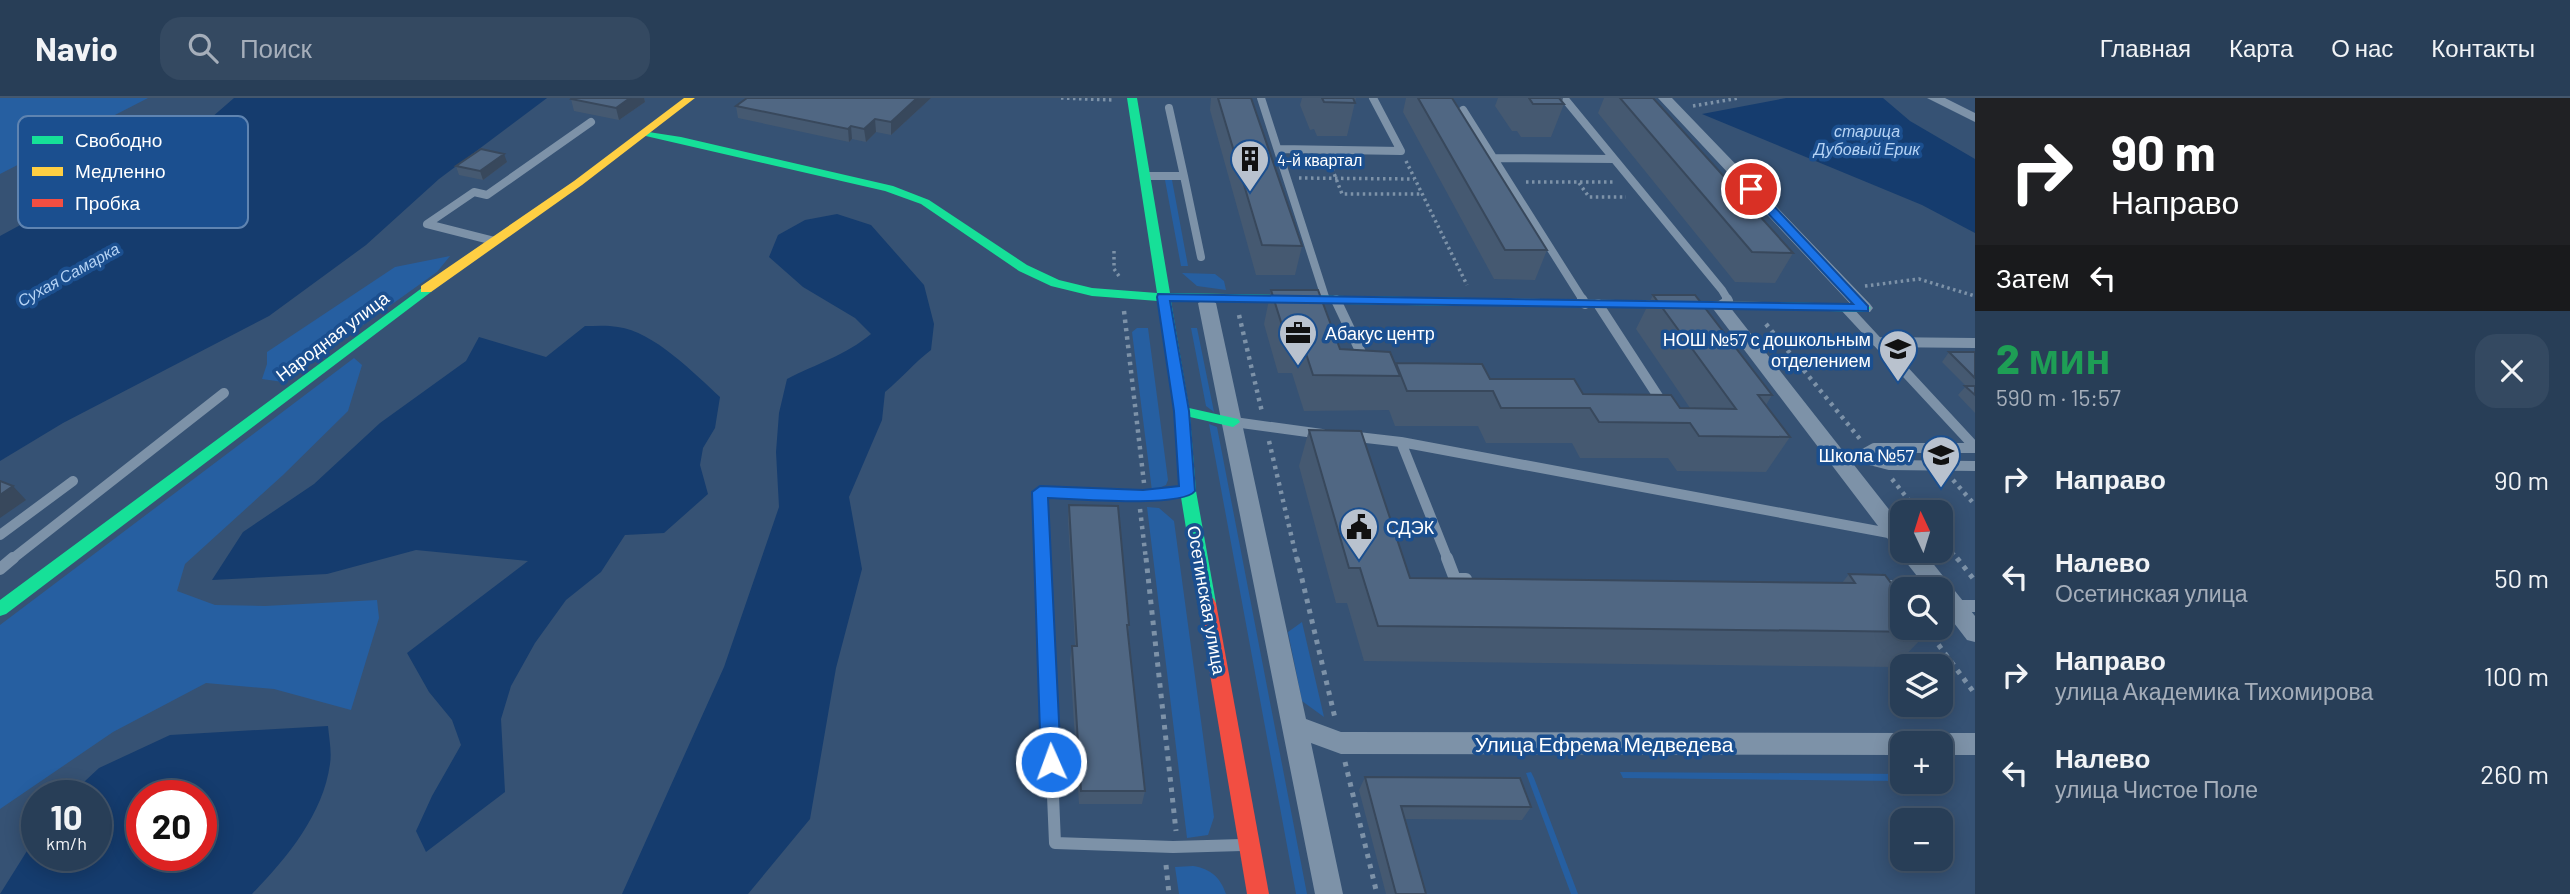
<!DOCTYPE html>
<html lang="ru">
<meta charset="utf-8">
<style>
:root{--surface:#283e57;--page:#344961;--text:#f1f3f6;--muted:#a5aeba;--line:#44576d}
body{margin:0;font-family:Barlow,sans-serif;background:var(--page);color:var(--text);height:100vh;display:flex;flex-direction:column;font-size:26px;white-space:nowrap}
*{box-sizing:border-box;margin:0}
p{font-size:23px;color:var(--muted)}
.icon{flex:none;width:38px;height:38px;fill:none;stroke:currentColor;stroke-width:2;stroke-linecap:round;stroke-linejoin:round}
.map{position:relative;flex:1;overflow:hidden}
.details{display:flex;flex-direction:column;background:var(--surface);width:595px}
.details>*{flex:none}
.guide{background:#202124;color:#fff;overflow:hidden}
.needle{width:46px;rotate:356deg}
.fabs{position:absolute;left:1890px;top:402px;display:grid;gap:14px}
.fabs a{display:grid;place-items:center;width:63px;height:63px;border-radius:14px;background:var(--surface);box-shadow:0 4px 18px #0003,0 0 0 2px var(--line);font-size:35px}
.speed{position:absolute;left:21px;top:682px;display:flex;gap:14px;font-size:35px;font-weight:700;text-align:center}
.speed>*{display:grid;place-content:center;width:91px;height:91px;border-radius:50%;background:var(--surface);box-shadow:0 4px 18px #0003,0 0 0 2px var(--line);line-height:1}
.speed small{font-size:18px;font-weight:400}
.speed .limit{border:10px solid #d22;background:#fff;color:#111}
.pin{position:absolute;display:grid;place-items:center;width:60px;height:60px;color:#fff;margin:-30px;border:4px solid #fff;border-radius:50%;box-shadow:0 2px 7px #0007}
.me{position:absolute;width:77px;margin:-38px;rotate:358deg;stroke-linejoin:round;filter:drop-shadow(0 0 5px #0008)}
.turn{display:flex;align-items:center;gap:24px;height:147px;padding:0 21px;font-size:32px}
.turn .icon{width:91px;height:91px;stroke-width:2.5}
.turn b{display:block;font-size:49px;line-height:60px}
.then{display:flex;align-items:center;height:66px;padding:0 21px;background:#0003;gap:14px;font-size:26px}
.round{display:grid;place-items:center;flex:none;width:74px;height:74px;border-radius:21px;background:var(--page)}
.head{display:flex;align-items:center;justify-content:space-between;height:119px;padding:0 21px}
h1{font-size:42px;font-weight:800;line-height:52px;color:#1e9e55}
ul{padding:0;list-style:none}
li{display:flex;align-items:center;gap:21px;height:98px;padding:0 21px}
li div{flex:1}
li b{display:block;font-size:26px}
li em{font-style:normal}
header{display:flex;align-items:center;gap:42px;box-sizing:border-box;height:98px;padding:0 35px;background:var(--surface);border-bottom:2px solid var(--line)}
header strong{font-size:33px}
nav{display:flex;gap:38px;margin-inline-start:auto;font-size:24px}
.search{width:490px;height:63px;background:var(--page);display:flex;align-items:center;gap:18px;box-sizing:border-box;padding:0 24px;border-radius:21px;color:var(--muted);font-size:26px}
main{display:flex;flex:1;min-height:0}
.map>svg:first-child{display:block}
.green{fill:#265fa1}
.water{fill:#153c6e;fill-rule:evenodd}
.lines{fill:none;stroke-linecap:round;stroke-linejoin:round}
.path-far2{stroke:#7d92a8;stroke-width:3.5;stroke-dasharray:2.5 3.5;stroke-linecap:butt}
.path-far1{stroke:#7d92a8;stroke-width:4.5;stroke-dasharray:3.5 5;stroke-linecap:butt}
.path{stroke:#7d92a8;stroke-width:5;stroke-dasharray:4.5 6;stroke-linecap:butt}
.lane-far2{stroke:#7d92a8;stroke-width:8}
.lane-far1{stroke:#7d92a8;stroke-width:10}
.lane{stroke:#7d92a8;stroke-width:12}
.street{fill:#7d92a8;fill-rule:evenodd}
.fast{fill:#16e098;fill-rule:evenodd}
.slow{fill:#ffcf43;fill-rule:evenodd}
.jam{fill:#f24e42;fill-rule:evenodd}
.wall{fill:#455971}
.shaded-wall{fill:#38485c}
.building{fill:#506783;stroke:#38485c;stroke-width:2}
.route{fill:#1a73e8;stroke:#114b97;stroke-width:2}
.labels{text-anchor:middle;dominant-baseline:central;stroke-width:7;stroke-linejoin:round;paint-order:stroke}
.far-water-label{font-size:16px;font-style:italic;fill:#b5d3f5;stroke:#1b4f8f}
.far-poi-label{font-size:16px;fill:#fff;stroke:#1b4f8f;text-anchor:start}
.poi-label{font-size:18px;fill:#fff;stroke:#1b4f8f;text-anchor:start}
.street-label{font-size:18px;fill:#fff;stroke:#1b4f8f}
.near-street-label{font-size:21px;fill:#fff;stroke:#1b4f8f}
.key{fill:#1b4f8f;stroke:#5f84b1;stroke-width:2}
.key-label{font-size:19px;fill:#fff}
</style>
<header>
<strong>Navio</strong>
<div class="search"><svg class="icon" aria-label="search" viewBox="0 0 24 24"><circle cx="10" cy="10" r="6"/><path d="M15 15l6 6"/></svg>Поиск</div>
<nav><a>Главная</a><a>Карта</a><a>О нас</a><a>Контакты</a></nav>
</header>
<main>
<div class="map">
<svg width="1975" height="796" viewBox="0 0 1975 796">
<rect width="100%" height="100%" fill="#365274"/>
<!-- green -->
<path class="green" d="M0,0H148L0,76Z
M1165,82H1172L1188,168H1181Z
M450,158L437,174L283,284L262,281L267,266V254L395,169Z
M1182,175L1215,176L1224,183L1226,192L1197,188Z
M1137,230H1148L1168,382L1166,387L1152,393L1132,234Z
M1191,230H1197L1214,314L1206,308Z
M354,260L362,267L348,313L283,377L185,466L177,493L215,507L265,508L377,502L379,520L351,612L274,591L206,585L113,634L0,711V527Z
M1209,326L1217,329L1307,796H1296Z
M1147,409L1159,410L1174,423L1214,719L1208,737L1187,740Z
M1302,524L1324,619L1302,603L1288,534Z
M1531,674L1534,680L1578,796H1571L1526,675Z
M1620,674L1902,676V683L1623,680Z
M1193,768C1211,771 1220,779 1226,796H1179L1175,769Z"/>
<!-- water -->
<path class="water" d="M234,0H547L439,81L366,147L269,218L63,325L0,363V138L70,100L82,99L142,75L136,70L141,64L196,33Z
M1786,0H1883L1910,23L1975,61V135L1922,107L1702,16Z
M837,116L871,127L924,187L934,226L931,252C914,265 902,280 885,294L882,322L849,399L862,471L836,570L810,721L748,796H622L724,569L779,409L776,354L779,315L787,281C816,266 846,257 871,236L855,220L803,189L769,159L778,137L805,122Z
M585,228C596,228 607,227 618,229C653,233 695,276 720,299L715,330L703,350L700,367L708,396L664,435L625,437L601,474L566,502L535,545L511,588L501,621L505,694L426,754L416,733L432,698L461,647L452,622L429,594L407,555L528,463L416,452L327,476L212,482L243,434L314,386L380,325L466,263L479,239L546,259Z
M328,628C329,640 332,654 330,666C323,717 286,761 252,796H0L37,737V758H96V698H69L99,670L170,637ZM201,698V758H142V698Z"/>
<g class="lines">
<!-- path-far2 -->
<path class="path-far2" d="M1061,0L1113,2
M1693,8L1739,0
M1406,63L1467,187
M1330,65L1342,96H1422
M1299,80L1414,81
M1526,84H1615
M1579,85L1589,99H1626
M1114,153V171L1119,178
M1865,188L1919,181L1975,198"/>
<!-- path-far1 -->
<path class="path-far1" d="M1124,213L1144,385
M1239,217L1262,314
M1766,226L1860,341
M1269,343L1297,462
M1892,381L1919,415
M1953,382L1975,407
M1140,411L1146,462
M1941,441L1958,462"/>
<!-- path -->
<path class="path" d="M1146,460L1176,733
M1297,460L1335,620
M1957,460L1975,483
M1926,530L1975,596
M1345,664L1377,796
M1166,767L1169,796"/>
<!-- lane-far2 -->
<path class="lane-far2" d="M1261,0L1326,202
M1564,0L1722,192L1728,202
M1463,12L1583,202
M1279,51L1401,53L1373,0
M1492,60L1614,61
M1144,78H1184L1169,10
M1184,78L1201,159
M494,143L427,126L474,94L487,97L591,24"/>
<!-- lane-far1 -->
<path class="lane-far1" d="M1582,201L1585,206
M1336,202L1365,263
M1598,206L1665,309
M1720,208L1728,203L1727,201
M1846,210L1975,349
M1877,244L1975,245
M1234,324L1322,336
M1349,338L1401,344L1894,436
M1401,344L1448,462
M1836,358L1858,359L1874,350H1975
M1858,359L1889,367L1975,368
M0,437L73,383
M11,462L224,295
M1043,462L1040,394L1143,398L1185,393"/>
<!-- lane -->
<path class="lane" d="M1043,460L1055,745L1173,749L1242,747
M1447,460L1455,481H1466
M0,471L13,460
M1881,488L1938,489
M1954,508H1975"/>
<!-- street -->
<path class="street" d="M1658,0H1672L1870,206L1873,210L1870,214H1858Z
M1927,0H1945L1975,15V24Z
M1207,200L1216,205L1306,621L1341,634L1915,635L1924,638L1928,646H1902V657L1341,656L1311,645L1343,796H1315L1198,205Z
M1720,203L1726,204L1902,428V453H1923L1975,518V544L1967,542L1941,508V492H1928L1902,459L1900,451L1894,449L1714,212L1711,208Z
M1941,635H1975V657H1941V646H1928L1932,638Z"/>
<!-- fast -->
<path class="fast" d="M1127,0H1137L1170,195L1466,200L1472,204L1466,208L1171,203L1189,310L1238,321L1240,324L1233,329L1190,319L1196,393L1216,505L1213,510H1201L1198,505L1180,393L1175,313L1158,203L1092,198L1051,188L1019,173L921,106L885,93L637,36L642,33L681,39L893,88L929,102L1027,167L1059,182L1092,190L1157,195Z
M426,187L432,191L431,194L6,516L0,518V502Z
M1763,204L1864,206L1871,210L1864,214L1758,211V205Z"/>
<!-- slow -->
<path class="slow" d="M684,0H695L582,87L431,194H421V188L574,83Z
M1466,200L1763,204L1770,208L1763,212L1461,207L1460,204Z"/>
<!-- jam -->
<path class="jam" d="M1207,498L1213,500L1216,505L1269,796H1247L1198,505L1201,500Z"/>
</g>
<!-- wall -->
<path class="wall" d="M572,0H644L645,4L619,22L574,13L571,1Z
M747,0H931L891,37L876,34L866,44L852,41L849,44L738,20L736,8Z
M1211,0H1251L1302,148L1295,177H1256L1210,12Z
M1302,0H1356L1347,38H1317L1314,31L1310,32L1300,7Z
M1406,0H1452L1547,152L1535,182L1494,181L1403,14Z
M1498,0H1563L1562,4L1564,6L1551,39H1521L1517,33H1512L1495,8Z
M1604,0H1653L1793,155L1775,185L1735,184L1598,15Z
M507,64L483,82L459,77L456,68Z
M1271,192L1340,251L1395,266L1583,296L1680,310H1690L1636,231L1653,197L1772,297L1766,307L1790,339L1766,374L1677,373L1668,360H1580L1572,345H1486L1478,328H1395L1389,312L1304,313L1292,275H1278L1264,226Z
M1949,254H1975V315L1958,297L1966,288L1942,264Z
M1309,332L1410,480L1842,485L1849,476L1928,534L1894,569L1364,563L1347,505H1336L1299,368Z
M1069,407L1129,527L1128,538L1145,693L1142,706H1079L1070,562L1072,548H1075L1068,421Z
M1365,679L1531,709L1522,722L1405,721L1426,796H1386L1359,692Z"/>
<!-- shaded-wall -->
<path class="shaded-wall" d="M630,0H644L645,4L619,22L616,10Z
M917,0H931L891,37V24Z
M875,21L876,34L866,44L864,31Z
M851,28L852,41L849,44L848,31Z
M504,56L507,64L483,82L480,73Z
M13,388L26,402L0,420V397Z"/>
<!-- building -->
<path class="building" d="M572,0H630L616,10L571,1Z
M747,0H917L891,24L875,21L864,31L851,28L848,31L736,8Z
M1218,0H1251L1302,148L1262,147Z
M1322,0H1353L1355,5L1324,4Z
M1418,0H1452L1547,152H1505Z
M1529,0H1559L1564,6H1533Z
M1620,0H1653L1793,155L1752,154Z
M481,51L504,56L480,73L456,68Z
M1271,192H1318L1340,251L1390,254L1400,278L1313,277L1301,240H1286Z
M1653,197H1695L1772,297H1758L1790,339L1699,338L1690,325L1599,324L1590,310H1501L1493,293H1407L1396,265L1482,266L1490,281H1574L1583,296L1671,297L1680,310L1736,311Z
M1949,254H1975V280Z
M1965,288H1975V297Z
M1309,332L1361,333L1410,480L1855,485L1849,476L1885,477L1902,500V530H1925L1928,534L1378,528L1360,470H1349Z
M0,383L13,388L0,397Z
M1069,407L1118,408L1129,527H1127L1145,693H1081L1072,548H1077Z
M1365,679L1520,680L1531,709L1401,708L1426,796H1396Z"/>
<!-- route -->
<path class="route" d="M1751,87L1755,88L1868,208V213L1170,203L1189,313L1195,393C1182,410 1074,401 1048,400L1061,664L1058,670L1051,672L1044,670L1041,664L1032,394L1040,388L1143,392L1179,388L1174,313L1157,199L1158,196L1853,206L1747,93L1745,91Z"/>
<!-- icons -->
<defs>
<symbol id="building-pin" viewBox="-11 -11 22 30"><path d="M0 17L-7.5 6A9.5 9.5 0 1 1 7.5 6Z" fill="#b9c2ce" stroke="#1b4f8f"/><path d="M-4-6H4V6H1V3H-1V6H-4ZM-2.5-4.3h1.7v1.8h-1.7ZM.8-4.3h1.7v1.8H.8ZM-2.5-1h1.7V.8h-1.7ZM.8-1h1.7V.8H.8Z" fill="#111"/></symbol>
<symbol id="office-pin" viewBox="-11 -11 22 30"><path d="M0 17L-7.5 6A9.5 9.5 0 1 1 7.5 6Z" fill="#b9c2ce" stroke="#1b4f8f"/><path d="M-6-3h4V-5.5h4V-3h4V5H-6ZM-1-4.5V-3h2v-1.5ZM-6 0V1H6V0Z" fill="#111"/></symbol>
<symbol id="school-pin" viewBox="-11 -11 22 30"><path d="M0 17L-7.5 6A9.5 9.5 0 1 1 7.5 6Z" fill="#b9c2ce" stroke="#1b4f8f"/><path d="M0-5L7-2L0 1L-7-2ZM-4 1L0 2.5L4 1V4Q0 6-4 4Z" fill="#111"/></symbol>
<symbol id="civic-pin" viewBox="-11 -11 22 30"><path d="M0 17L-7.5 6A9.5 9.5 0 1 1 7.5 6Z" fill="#b9c2ce" stroke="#1b4f8f"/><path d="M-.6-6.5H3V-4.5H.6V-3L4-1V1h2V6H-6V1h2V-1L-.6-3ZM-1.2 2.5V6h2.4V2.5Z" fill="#111"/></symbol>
</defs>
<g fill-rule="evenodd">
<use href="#building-pin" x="1228" y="39" width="44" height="60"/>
<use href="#office-pin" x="1276" y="213" width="44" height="60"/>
<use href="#school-pin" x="1876" y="229" width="44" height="60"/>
<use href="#school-pin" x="1919" y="335" width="44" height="60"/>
<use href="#civic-pin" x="1337" y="407" width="44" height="60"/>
</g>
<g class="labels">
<!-- far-water labels -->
<g class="far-water-label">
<text x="1867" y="32">старица<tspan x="1867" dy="18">Дубовый Ерик</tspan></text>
<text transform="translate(68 176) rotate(-29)">Сухая Самарка</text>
</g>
<!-- far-poi labels -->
<g class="far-poi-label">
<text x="1277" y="61">4-й квартал</text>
</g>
<!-- poi labels -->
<g class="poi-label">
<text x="1325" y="235">Абакус центр</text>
<text x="1871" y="241" text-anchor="end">НОШ №57 с дошкольным<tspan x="1871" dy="21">отделением</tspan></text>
<text x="1914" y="357" text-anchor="end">Школа №57</text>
<text x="1386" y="429">СДЭК</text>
</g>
<!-- street labels -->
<g class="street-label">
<text transform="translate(332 238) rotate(-37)">Народная улица</text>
<text transform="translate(1207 502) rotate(80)">Осетинская улица</text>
</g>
<!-- near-street labels -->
<g class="near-street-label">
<text x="1604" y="645">Улица Ефрема Медведева</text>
</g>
</g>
<!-- legend -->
<rect x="18" y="18" width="230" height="112" rx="10" class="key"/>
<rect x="32" y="38" width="31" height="8" fill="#16e098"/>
<rect x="32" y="69" width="31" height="9" fill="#ffcf43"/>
<rect x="32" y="101" width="31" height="8" fill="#f24e42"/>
<g class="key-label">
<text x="75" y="49">Свободно</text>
<text x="75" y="80">Медленно</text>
<text x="75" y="112">Пробка</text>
</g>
</svg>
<div class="fabs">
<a><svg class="needle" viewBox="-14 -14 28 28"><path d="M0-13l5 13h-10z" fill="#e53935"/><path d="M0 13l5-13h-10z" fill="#a5aeba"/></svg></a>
<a><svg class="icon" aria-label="search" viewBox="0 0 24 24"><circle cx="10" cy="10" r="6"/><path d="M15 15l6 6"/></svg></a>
<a><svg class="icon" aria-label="layers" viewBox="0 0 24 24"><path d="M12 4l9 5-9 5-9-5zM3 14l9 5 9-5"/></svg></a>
<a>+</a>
<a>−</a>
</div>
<div class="speed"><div>10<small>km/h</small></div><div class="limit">20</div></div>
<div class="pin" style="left:1751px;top:91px;background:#d93025"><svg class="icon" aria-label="arrive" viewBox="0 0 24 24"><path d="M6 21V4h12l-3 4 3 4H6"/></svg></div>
<svg class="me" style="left:1051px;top:664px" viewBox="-20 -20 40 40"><circle r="17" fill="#1a73e8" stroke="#fff" stroke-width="3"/><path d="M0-11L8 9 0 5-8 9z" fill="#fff"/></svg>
</div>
<section class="details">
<div class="guide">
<div class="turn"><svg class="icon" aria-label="right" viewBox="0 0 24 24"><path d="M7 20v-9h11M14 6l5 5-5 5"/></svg><div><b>90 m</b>Направо</div></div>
<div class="then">Затем<svg class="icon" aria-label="left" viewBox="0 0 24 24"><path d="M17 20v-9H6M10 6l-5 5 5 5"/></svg></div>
</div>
<div class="head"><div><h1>2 мин</h1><p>590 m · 15:57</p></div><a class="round"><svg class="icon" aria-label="close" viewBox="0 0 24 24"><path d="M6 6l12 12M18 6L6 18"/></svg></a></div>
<ul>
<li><svg class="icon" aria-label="right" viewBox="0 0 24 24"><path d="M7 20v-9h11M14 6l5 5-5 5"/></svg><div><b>Направо</b></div><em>90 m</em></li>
<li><svg class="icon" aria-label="left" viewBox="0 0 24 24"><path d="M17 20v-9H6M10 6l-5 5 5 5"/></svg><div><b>Налево</b><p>Осетинская улица</p></div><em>50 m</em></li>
<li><svg class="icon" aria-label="right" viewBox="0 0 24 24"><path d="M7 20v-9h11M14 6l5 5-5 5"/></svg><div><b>Направо</b><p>улица Академика Тихомирова</p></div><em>100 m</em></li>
<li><svg class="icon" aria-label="left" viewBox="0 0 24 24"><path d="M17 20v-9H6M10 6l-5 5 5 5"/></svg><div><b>Налево</b><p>улица Чистое Поле</p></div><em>260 m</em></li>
</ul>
</section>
</main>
